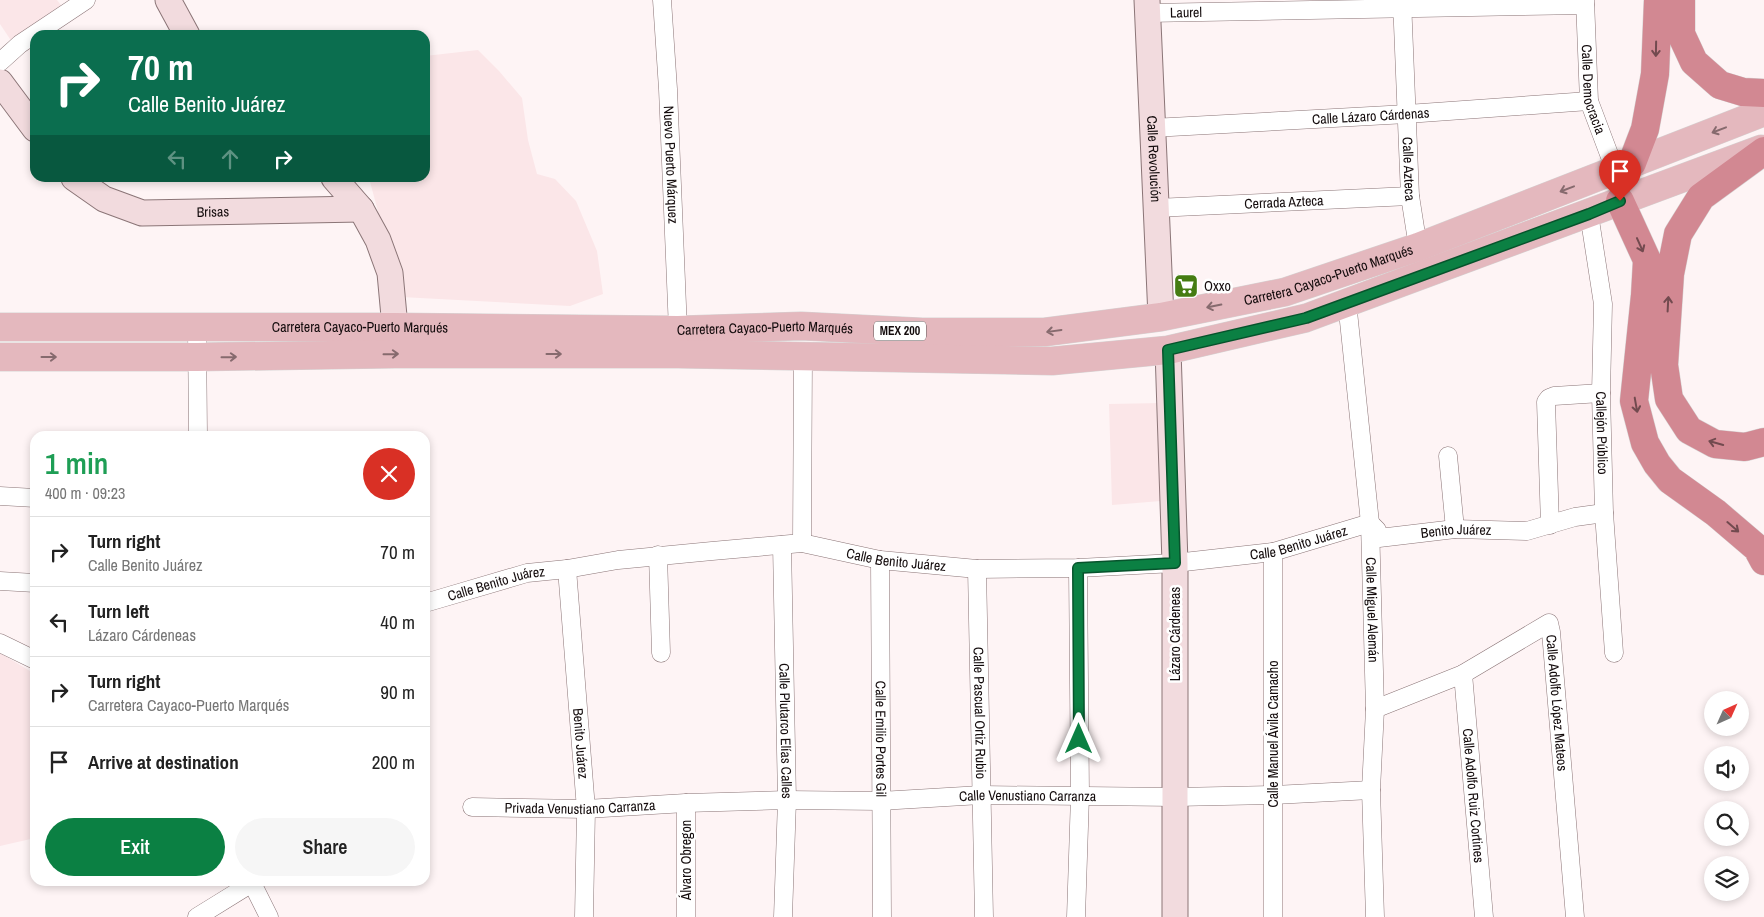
<!DOCTYPE html>
<meta charset="utf-8">
<style>
:root{--surface:#fff;--page:#f6f6f6;--text:#222;--muted:#767676;--line:#e0e0e0;--accent:#0b8043}
body{margin:0;font-family:"Archivo Narrow",sans-serif;background:var(--page);color:var(--text);height:100vh;display:flex;flex-direction:column;font-size:19px;white-space:nowrap}
*{box-sizing:border-box;margin:0}
p{font-size:16px;color:var(--muted)}
.icon{flex:none;width:28px;height:28px;fill:none;stroke:currentColor;stroke-width:2;stroke-linecap:round;stroke-linejoin:round}
.map{position:relative;flex:1;overflow:hidden}
.details{position:absolute;left:30px;top:431px;width:400px;height:455px;display:flex;flex-direction:column;background:var(--surface);border-radius:15px;box-shadow:0 2px 8px #0003}
.details>*{flex:none}
.banner{position:absolute;left:30px;top:30px;width:400px;height:152px;border-radius:15px;box-shadow:0 2px 8px #0003;background:#0b6e4f;color:#fff;overflow:hidden}
.needle{width:32px;rotate:45deg}
.controls{position:absolute;left:1704px;top:691px;display:grid;gap:10px}
.controls a{display:grid;place-items:center;width:45px;height:45px;border-radius:50%;background:var(--surface);box-shadow:0 2px 8px #0003;font-size:25px}
.pin{position:absolute;display:grid;place-items:center;width:42px;height:42px;color:#fff;margin:-51px -21px;border-radius:50% 50% 50% 0;rotate:-45deg;box-shadow:0 0 5px #0007}
.pin .icon{rotate:45deg}
.me{position:absolute;width:55px;margin:-28px;rotate:0deg;stroke-linejoin:round;filter:drop-shadow(0 0 4px #0008)}
.turn{display:flex;align-items:center;gap:18px;height:105px;padding:0 15px;font-size:22px}
.turn .icon{width:65px;height:65px;stroke-width:2.5}
.turn b{display:block;font-size:35px;line-height:42px}
.lanes{display:flex;align-items:center;height:48px;padding:0 15px;background:#0003;justify-content:center;gap:25px;direction:ltr}
.lanes .off{opacity:.35}
.round{display:grid;place-items:center;flex:none;width:52px;height:52px;border-radius:26px;background:var(--page)}
.summary{display:flex;align-items:center;justify-content:space-between;height:85px;padding:0 15px}
h1{font-size:30px;font-weight:600;line-height:38px;color:#1e9e55}
.button{display:flex;gap:10px;margin-top:auto;padding:10px 15px}
.button a{flex:1;height:58px;border-radius:30px;background:var(--accent);color:#fff;font-size:20px;font-weight:600;line-height:58px;text-align:center}
.button a+a{background:var(--page);color:var(--text)}
ul{padding:0;list-style:none}
li{display:flex;align-items:center;gap:15px;height:70px;padding:0 15px;border-top:1px solid var(--line)}
li div{flex:1}
li b{display:block;font-size:19px}
li em{font-style:normal}
.map>svg:first-child{display:block}
.built{fill:#fbe6e8}
.lines{fill:none;stroke-linecap:round;stroke-linejoin:round}
.street-casing{stroke:#8b7577;stroke-width:19}
.secondary-casing{stroke:#8b7577;stroke-width:27}
.primary-casing{stroke:#d5d3d3;stroke-width:29}
.highway-casing{stroke:#d5d3d3;stroke-width:29}
.street{stroke:#fff;stroke-width:18}
.secondary{stroke:#f2dbde;stroke-width:25}
.primary{stroke:#e4b8be;stroke-width:28}
.highway{stroke:#d28892;stroke-width:28}
.oneway{stroke:#724a4f}
.oneway2{stroke:#866a6e}
.route-casing{stroke:#07532c;stroke-width:12}
.route{stroke:#0b8043;stroke-width:9}
.labels{text-anchor:middle;dominant-baseline:central;stroke-width:5;stroke-linejoin:round;paint-order:stroke}
.shield{fill:#fff;stroke:#5a5455;stroke-width:1}
.shield-label{font-size:12px;font-weight:bold;fill:#130b0c}
.street-label{font-size:14px;fill:#130b0c;stroke:#fff}
.poi-label{font-size:14px;fill:#130b0c;stroke:#fff;text-anchor:start}
</style>
<div class="map">
<svg width="1764" height="917" viewBox="0 0 1764 917">
<rect width="100%" height="100%" fill="#fef4f5"/>
<!-- built -->
<path class="built" d="M0,0H57L63,8L12,42L0,24Z
M478,50L499,71L522,98L528,140L537,174L555,179L576,201L597,251L603,294L570,306L401,297L369,178H425V56Z
M1161,403V501L1112,505L1109,404Z
M0,653L35,674V838L0,846Z"/>
<g class="lines">
<defs>
<g id="street">
<path id="s1" d="M662,0L668,89L678,330"/>
<path id="s2" d="M1402,0L1410,196L1418,247"/>
<path id="s3" d="M1585,0L1589,101L1615,170"/>
<path id="s4" d="M1147,13L1585,5"/>
<path d="M0,62L20,44L86,0"/>
<path id="s5" d="M1152,128L1407,114L1589,101"/>
<path id="s6" d="M1156,208L1410,196"/>
<path id="s7" d="M1589,214L1603,304L1601,393L1604,513L1614,653"/>
<path id="s8" d="M1347,302L1370,523L1375,709L1371,790L1375,917"/>
<path d="M197,329L198,436"/>
<path d="M1448,456L1455,529"/>
<path d="M0,496L35,498"/>
<path d="M1550,525L1546,402L1549,398L1554,396L1601,393"/>
<path d="M802,543L803,356"/>
<path id="s9" d="M782,545L787,800L783,917"/>
<path d="M658,555L661,653"/>
<path id="s10" d="M880,560L882,917"/>
<path id="s11" d="M567,569L586,809L584,917"/>
<path id="s12" d="M977,569L984,917"/>
<path d="M0,581L35,583"/>
<path id="s13" d="M425,603L527,573L567,569L618,560L712,551L802,543L880,560L977,569L1078,568L1175,563L1273,552L1370,523L1377,530L1379,538L1455,529L1527,531L1575,517L1604,513"/>
<path d="M0,643L35,660"/>
<path id="s14" d="M1463,674L1484,917"/>
<path id="s15" d="M1375,709L1463,674L1549,623L1551,632L1575,917"/>
<path d="M686,803V917"/>
<path id="s16" d="M472,807L586,809L686,803L787,800L880,801L981,795L1175,797L1274,795L1371,790"/>
<path d="M251,881L269,917"/>
<path d="M197,917L252,883"/>
<path d="M1076,917L1080,796L1078,568"/>
<path d="M1273,917V552"/>
</g>
<g id="secondary">
<path d="M168,0L187,35"/>
<path id="s17" d="M1147,0L1161,317"/>
<path d="M0,82L35,129"/>
<path id="s18" d="M74,178L104,199L142,213L361,209"/>
<path d="M334,178L361,209L378,240L390,273L395,327"/>
<path d="M1168,350L1175,563V917"/>
</g>
<g id="primary">
<path id="s19" d="M0,327H395L678,330L801,326L922,332H1045L1161,317L1285,292L1418,247L1764,112"/>
<path d="M0,357H197L394,354H678L1052,361L1168,350L1306,318L1761,149"/>
</g>
<path id="highway" d="M1681,0V34L1694,62L1720,85L1743,92L1764,93
M1764,151L1701,197L1678,234L1670,274L1664,365L1669,399L1689,430L1715,444L1745,447L1764,442
M1632,163L1645,129L1655,74L1658,0
M1620,201L1647,260L1645,295L1634,401L1645,443L1657,464L1670,480L1716,513L1757,548L1764,561"/>
</defs>
<!-- street casing -->
<use href="#street" class="street-casing"/>
<!-- secondary casing -->
<use href="#secondary" class="secondary-casing"/>
<!-- primary casing -->
<use href="#primary" class="primary-casing"/>
<!-- highway casing -->
<use href="#highway" class="highway-casing"/>
<!-- street -->
<use href="#street" class="street"/>
<!-- secondary -->
<use href="#secondary" class="secondary"/>
<!-- primary -->
<use href="#primary" class="primary"/>
<!-- highway -->
<use href="#highway" class="highway"/>
</g>
<!-- one-way arrows -->
<defs><path id="oneway-shaft" d="M-6 0H5M1.5-3L5.5 0L1.5 3" fill="none" stroke-width="1.6" stroke-linecap="round" stroke-linejoin="round" transform="scale(1.25)"/></defs>
<g class="oneway">
<use href="#oneway-shaft" transform="translate(1656 49) rotate(91)"/>
<use href="#oneway-shaft" transform="translate(1640 245) rotate(66)"/>
<use href="#oneway-shaft" transform="translate(1668 304) rotate(-87)"/>
<use href="#oneway-shaft" transform="translate(1636 405) rotate(80)"/>
<use href="#oneway-shaft" transform="translate(1716 443) rotate(-164)"/>
<use href="#oneway-shaft" transform="translate(1733 527) rotate(41)"/>
</g>
<g class="oneway2">
<use href="#oneway-shaft" transform="translate(1719 130) rotate(159)"/>
<use href="#oneway-shaft" transform="translate(1567 189) rotate(159)"/>
<use href="#oneway-shaft" transform="translate(1214 306) rotate(169)"/>
<use href="#oneway-shaft" transform="translate(1054 331) rotate(172)"/>
<use href="#oneway-shaft" transform="translate(391 354) rotate(-1)"/>
<use href="#oneway-shaft" transform="translate(554 354)"/>
<use href="#oneway-shaft" transform="translate(49 357)"/>
<use href="#oneway-shaft" transform="translate(229 357) rotate(-1)"/>
</g>
<g class="lines">
<defs>
<path id="route" d="M1079,739L1078,568L1175,563L1168,350L1306,318L1589,214L1620,201"/>
</defs>
<!-- route casing -->
<use href="#route" class="route-casing"/>
<!-- route -->
<use href="#route" class="route"/>
</g>
<!-- icons -->
<defs>
<symbol id="supermarket-square" viewBox="-11 -11 22 22"><rect x="-9" y="-9" width="18" height="18" rx="4" fill="#457c12" stroke="#fff"/><path d="M-6-5.5h2.5l.6 2H6L4.5 2H-2.5L-4.4-4H-6ZM-1.5 3.2a1.3 1.3 0 1 0 .1 0ZM3 3.2a1.3 1.3 0 1 0 .1 0Z" fill="#fff"/></symbol>
</defs>
<g fill-rule="evenodd">
<use href="#supermarket-square" x="1172" y="272" width="28" height="28"/>
</g>
<g class="labels">
<!-- shield labels -->
<rect class="shield" x="874" y="321.5" width="52" height="19" rx="4"/>
<g class="shield-label">
<text x="900" y="331">MEX 200</text>
</g>
<!-- street labels -->
<g class="street-label">
<text stroke="none"><textPath href="#s4" startOffset="39">Laurel</textPath></text>
<text stroke="none"><textPath href="#s3" startOffset="90">Calle Democracia</textPath></text>
<text stroke="none"><textPath href="#s5" startOffset="219">Calle Lázaro Cárdenas</textPath></text>
<text stroke="none"><textPath href="#s17" startOffset="159">Calle Revolución</textPath></text>
<text stroke="none"><textPath href="#s1" startOffset="165">Nuevo Puerto Márquez</textPath></text>
<text stroke="none"><textPath href="#s2" startOffset="169">Calle Azteca</textPath></text>
<text stroke="none"><textPath href="#s6" startOffset="128">Cerrada Azteca</textPath></text>
<text stroke="none"><textPath href="#s18" startOffset="148">Brisas</textPath></text>
<text stroke="none"><textPath href="#s19" startOffset="1335">Carretera Cayaco-Puerto Marqués</textPath></text>
<text stroke="none"><textPath href="#s19" startOffset="360">Carretera Cayaco-Puerto Marqués</textPath></text>
<text stroke="none"><textPath href="#s19" startOffset="765">Carretera Cayaco-Puerto Marqués</textPath></text>
<text stroke="none"><textPath href="#s7" startOffset="220">Callejón Público</textPath></text>
<text stroke="none"><textPath href="#s13" startOffset="1054">Benito Juárez</textPath></text>
<text stroke="none"><textPath href="#s13" startOffset="884">Calle Benito Juárez</textPath></text>
<text stroke="none"><textPath href="#s13" startOffset="479">Calle Benito Juárez</textPath></text>
<text stroke="none"><textPath href="#s13" startOffset="74">Calle Benito Juárez</textPath></text>
<text stroke="none"><textPath href="#s8" startOffset="309">Calle Miguel Alemán</textPath></text>
<text transform="translate(1175 634) rotate(-90)">Lázaro Cárdeneas</text>
<text stroke="none"><textPath href="#s15" startOffset="275">Calle Adolfo López Mateos</textPath></text>
<text stroke="none"><textPath href="#s12" startOffset="144">Calle Pascual Ortiz Rubio</textPath></text>
<text stroke="none"><textPath href="#s9" startOffset="186">Calle Plutarco Elías Calles</textPath></text>
<text transform="translate(1273 734) rotate(-90)">Calle Manuel Ávila Camacho</text>
<text stroke="none"><textPath href="#s10" startOffset="179">Calle Emilio Portes Gil</textPath></text>
<text stroke="none"><textPath href="#s11" startOffset="175">Benito Juárez</textPath></text>
<text stroke="none"><textPath href="#s14" startOffset="122">Calle Adolfo Ruiz Cortines</textPath></text>
<text stroke="none"><textPath href="#s16" startOffset="556">Calle Venustiano Carranza</textPath></text>
<text stroke="none"><textPath href="#s16" startOffset="108">Privada Venustiano Carranza</textPath></text>
<text transform="translate(686 860) rotate(-90)">Álvaro Obregon</text>
</g>
<!-- poi labels -->
<g class="poi-label">
<text x="1204" y="286">Oxxo</text>
</g>
</g>
</svg>
<div class="controls">
<a><svg class="needle" viewBox="-14 -14 28 28"><path d="M0-13l5 13h-10z" fill="#e53935"/><path d="M0 13l5-13h-10z" fill="#767676"/></svg></a>
<a><svg class="icon" aria-label="sound" viewBox="0 0 24 24"><path d="M4 9h4l5-4v14l-5-4H4zM17 9q2 3 0 6"/></svg></a>
<a><svg class="icon" aria-label="search" viewBox="0 0 24 24"><circle cx="10" cy="10" r="6"/><path d="M15 15l6 6"/></svg></a>
<a><svg class="icon" aria-label="layers" viewBox="0 0 24 24"><path d="M12 4l9 5-9 5-9-5zM3 14l9 5 9-5"/></svg></a>
</div>
<div class="pin" style="left:1620px;top:201px;background:#d93025"><svg class="icon" aria-label="arrive" viewBox="0 0 24 24"><path d="M6 21V4h12l-3 4 3 4H6"/></svg></div>
<svg class="me" style="left:1079px;top:739px" viewBox="-20 -20 40 40"><path d="M0-17L14 15 0 8-14 15z" fill="#0b8043" stroke="#fff" stroke-width="4"/></svg>
<div class="banner">
<div class="turn"><svg class="icon" aria-label="right" viewBox="0 0 24 24"><path d="M7 20v-9h11M14 6l5 5-5 5"/></svg><div><b>70 m</b>Calle Benito Juárez</div></div>
<div class="lanes"><svg class="icon off" aria-label="left" viewBox="0 0 24 24"><path d="M17 20v-9H6M10 6l-5 5 5 5"/></svg><svg class="icon off" aria-label="ahead" viewBox="0 0 24 24"><path d="M12 20V5M6 11l6-6 6 6"/></svg><svg class="icon" aria-label="right" viewBox="0 0 24 24"><path d="M7 20v-9h11M14 6l5 5-5 5"/></svg></div>
</div>
<section class="details">
<div class="summary"><div><h1>1 min</h1><p>400 m · 09:23</p></div><a class="round" style="background:#d93025;color:#fff"><svg class="icon" aria-label="close" viewBox="0 0 24 24"><path d="M6 6l12 12M18 6L6 18"/></svg></a></div>
<ul>
<li><svg class="icon" aria-label="right" viewBox="0 0 24 24"><path d="M7 20v-9h11M14 6l5 5-5 5"/></svg><div><b>Turn right</b><p>Calle Benito Juárez</p></div><em>70 m</em></li>
<li><svg class="icon" aria-label="left" viewBox="0 0 24 24"><path d="M17 20v-9H6M10 6l-5 5 5 5"/></svg><div><b>Turn left</b><p>Lázaro Cárdeneas</p></div><em>40 m</em></li>
<li><svg class="icon" aria-label="right" viewBox="0 0 24 24"><path d="M7 20v-9h11M14 6l5 5-5 5"/></svg><div><b>Turn right</b><p>Carretera Cayaco-Puerto Marqués</p></div><em>90 m</em></li>
<li><svg class="icon" aria-label="arrive" viewBox="0 0 24 24"><path d="M6 21V4h12l-3 4 3 4H6"/></svg><div><b>Arrive at destination</b></div><em>200 m</em></li>
</ul>
<div class="button"><a>Exit</a><a>Share</a></div>
</section>
</div>
